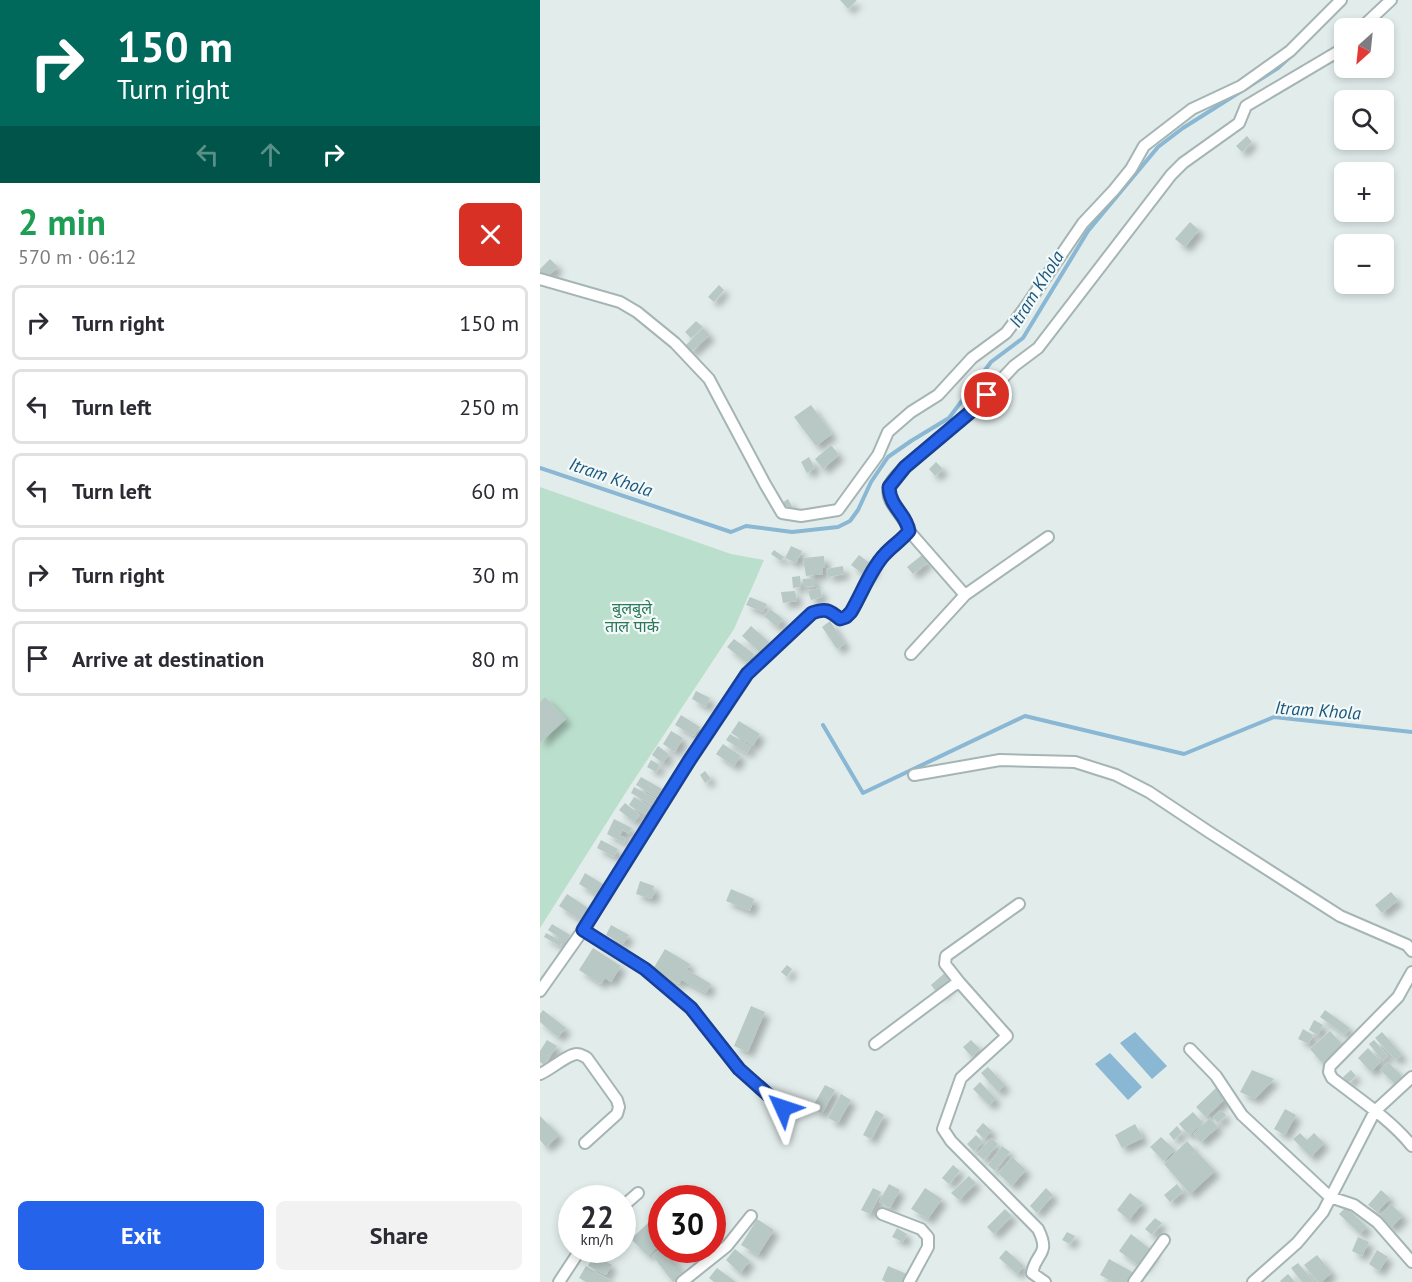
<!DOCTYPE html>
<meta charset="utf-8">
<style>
:root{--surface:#fff;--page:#f2f2f3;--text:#2b2b33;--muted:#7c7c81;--line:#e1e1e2;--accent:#2563eb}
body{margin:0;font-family:"PT Sans","Noto Sans Devanagari",sans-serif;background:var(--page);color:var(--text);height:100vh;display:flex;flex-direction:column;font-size:22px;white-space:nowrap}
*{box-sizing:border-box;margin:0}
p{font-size:20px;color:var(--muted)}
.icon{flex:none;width:33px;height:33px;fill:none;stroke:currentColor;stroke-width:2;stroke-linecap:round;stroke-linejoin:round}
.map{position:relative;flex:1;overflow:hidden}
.side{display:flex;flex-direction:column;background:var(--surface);width:540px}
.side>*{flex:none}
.top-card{background:#00695c;color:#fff;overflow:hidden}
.needle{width:39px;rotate:207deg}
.tools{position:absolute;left:794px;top:18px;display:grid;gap:12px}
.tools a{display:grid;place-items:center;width:60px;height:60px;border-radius:9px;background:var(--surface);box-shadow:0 3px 9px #0003;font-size:30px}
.speed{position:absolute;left:18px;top:1185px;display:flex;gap:12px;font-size:30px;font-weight:700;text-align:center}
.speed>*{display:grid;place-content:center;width:78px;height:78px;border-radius:50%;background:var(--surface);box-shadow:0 3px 9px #0003;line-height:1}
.speed small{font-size:15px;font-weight:400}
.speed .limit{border:9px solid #d22;background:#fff;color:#111}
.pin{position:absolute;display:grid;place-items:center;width:51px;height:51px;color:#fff;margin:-26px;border:3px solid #fff;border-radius:50%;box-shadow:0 2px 6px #0007}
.me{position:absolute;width:66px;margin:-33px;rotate:312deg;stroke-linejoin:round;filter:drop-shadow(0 0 4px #0008)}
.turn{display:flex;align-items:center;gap:21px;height:126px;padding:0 18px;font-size:27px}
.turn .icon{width:78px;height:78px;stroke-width:2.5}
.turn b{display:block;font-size:42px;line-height:51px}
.lanes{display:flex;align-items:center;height:57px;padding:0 18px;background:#0003;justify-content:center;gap:30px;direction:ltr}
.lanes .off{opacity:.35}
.round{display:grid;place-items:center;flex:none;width:63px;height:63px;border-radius:9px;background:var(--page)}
.headline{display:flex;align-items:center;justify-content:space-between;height:102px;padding:0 18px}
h1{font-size:36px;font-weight:800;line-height:45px;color:#1e9e55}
.action{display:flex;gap:12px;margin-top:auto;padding:12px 18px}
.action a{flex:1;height:69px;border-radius:9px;background:var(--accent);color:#fff;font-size:24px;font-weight:800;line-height:69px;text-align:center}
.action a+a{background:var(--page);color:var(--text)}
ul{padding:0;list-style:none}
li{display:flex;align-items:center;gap:18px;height:75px;margin:0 12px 9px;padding:0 6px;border:3px solid var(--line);border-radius:9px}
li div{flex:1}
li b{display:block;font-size:22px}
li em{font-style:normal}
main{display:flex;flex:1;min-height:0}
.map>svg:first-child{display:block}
.green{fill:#bbdfcd}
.water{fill:#89b7d4}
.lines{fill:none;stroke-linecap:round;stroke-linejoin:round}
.stream{stroke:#89b7d4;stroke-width:4}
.building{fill:#b8c8c4;filter:url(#shadow)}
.minor-casing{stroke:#a5b5b4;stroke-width:14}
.minor{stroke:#fff;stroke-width:10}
.route-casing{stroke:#184099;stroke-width:15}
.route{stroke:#2563eb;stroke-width:10}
.labels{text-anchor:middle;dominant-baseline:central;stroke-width:4.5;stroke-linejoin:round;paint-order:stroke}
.park-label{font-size:16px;fill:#2a7759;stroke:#f3f9f8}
.water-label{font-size:18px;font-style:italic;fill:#19567d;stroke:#f3f9f8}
</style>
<main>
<section class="side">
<div class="top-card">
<div class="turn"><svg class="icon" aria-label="right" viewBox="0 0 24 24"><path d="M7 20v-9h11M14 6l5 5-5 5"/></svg><div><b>150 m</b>Turn right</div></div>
<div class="lanes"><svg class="icon off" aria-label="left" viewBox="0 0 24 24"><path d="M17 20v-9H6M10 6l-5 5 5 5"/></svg><svg class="icon off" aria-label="ahead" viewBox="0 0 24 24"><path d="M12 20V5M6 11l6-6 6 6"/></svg><svg class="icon" aria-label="right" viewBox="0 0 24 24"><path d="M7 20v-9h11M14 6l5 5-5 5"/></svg></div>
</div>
<div class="headline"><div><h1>2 min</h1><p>570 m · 06:12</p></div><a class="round" style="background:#d93025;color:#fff"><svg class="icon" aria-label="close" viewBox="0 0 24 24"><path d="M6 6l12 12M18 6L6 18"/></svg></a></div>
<ul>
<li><svg class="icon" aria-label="right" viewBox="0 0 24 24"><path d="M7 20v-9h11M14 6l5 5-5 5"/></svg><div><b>Turn right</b></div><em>150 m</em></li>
<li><svg class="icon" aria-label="left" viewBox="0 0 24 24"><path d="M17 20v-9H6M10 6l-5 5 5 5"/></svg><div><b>Turn left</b></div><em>250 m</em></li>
<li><svg class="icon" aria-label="left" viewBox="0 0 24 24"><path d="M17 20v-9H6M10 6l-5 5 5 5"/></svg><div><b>Turn left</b></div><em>60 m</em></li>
<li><svg class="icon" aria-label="right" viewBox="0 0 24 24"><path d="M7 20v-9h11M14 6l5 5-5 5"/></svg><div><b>Turn right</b></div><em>30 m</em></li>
<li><svg class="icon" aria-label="arrive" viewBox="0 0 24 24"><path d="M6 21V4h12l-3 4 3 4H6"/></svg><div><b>Arrive at destination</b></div><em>80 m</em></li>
</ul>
<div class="action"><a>Exit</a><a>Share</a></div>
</section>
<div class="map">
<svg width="872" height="1282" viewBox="0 0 872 1282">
<defs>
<filter id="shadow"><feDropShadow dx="5.5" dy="5.5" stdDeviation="3" flood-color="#0004"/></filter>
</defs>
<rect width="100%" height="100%" fill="#e2edeb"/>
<!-- green -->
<path class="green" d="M0,487L191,554L224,560L194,629L88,789L0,928Z"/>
<!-- water -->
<path class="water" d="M595,1032L627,1066L612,1079L580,1043Z
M570,1053L602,1087L588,1100L555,1064Z"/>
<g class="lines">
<!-- stream -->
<path class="stream" d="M0,468L191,532L206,526L252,532L298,527L310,521L318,510L331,482L348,457L371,441L409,418L451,362L483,338L548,231L618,147L643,128L738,68L750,57
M283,725L323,793L485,716L644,754L734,717L872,732"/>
</g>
<!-- building -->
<path class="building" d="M300,0H317L308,9Z
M707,136L712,142L702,152L696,146Z
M650,222L659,230L645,247L635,239Z
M10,259L18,267L4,279L0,275V269Z
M179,285L184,290L174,302L168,297Z
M156,321L163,327L151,338L145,332Z
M163,328L170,335L151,352L145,346Z
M271,405L292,434L276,446L254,417Z
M291,445L299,455L283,469L275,459Z
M269,457L275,468L267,473L261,462Z
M396,462L403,469L395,476L389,469Z
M248,499L253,508L247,511L242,503Z
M251,546L262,551L256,563L245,558Z
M234,550L244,557L241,561L231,554Z
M319,555L335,567L327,577L311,565Z
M382,555L388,562L373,574L367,567Z
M284,556L285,567L282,568L283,574L266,576L263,558Z
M303,566L304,574L288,577L286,569Z
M260,576L261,587L253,588L252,577Z
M275,578V586L263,587V579Z
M280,588L282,597L271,600L268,591Z
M255,591L257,601L243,603L241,592Z
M210,597L227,604L223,612L206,605Z
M230,609L243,619L237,627L224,616Z
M290,621L305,644L297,649L282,627Z
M211,626L229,642L220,652L202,636Z
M194,639L214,654L207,663L187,647Z
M156,691L170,698L166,707L152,699Z
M5,697L26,719L0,743V702Z
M141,715L160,727L154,736L135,725Z
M199,721L220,734L213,746L191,733Z
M131,731L143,738L135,752L123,744Z
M190,734L211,747L207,753L186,740Z
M183,744L201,756L194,766L176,754Z
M118,746L129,754L123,763L112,755Z
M111,760L120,765L116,772L107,767Z
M165,771L171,779L165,783L160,775Z
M101,777L122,789L117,797L96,785Z
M94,787L116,799L112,805L91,793Z
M94,797L110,807L105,815L89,805Z
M85,803L100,815L94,822L79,810Z
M74,819L92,828L89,834L83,830L80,835L86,838L84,843L67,834Z
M61,840L78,849L74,857L57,848Z
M45,873L66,886L59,896L39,884Z
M100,881L114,886L113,890L116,891L111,899L96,894Z
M191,889L214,899L210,911L186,901Z
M851,892L858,900L842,913L835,905Z
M27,894L48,908L40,920L19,906Z
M12,924L30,935L26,942L8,930Z
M71,925L89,935L83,944L66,935Z
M6,933L23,942L20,946L4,937Z
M53,948L81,966L71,982L65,978L61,984L39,970Z
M125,949L150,964L139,984L113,969Z
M247,965L252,969L247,977L241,972Z
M148,970L171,984L166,993L142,980Z
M407,971L415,980L399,995L391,985Z
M211,1006L225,1012L208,1052L194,1046Z
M3,1010L26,1028L18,1037L0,1022V1014Z
M785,1010L810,1028L805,1035L780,1017Z
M774,1020L783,1025L778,1035L769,1030Z
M763,1029L773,1035L769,1044L758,1039Z
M790,1031L803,1045L782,1063L770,1049Z
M842,1032L862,1055L856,1060L835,1038Z
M7,1040L17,1046L4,1065L0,1062V1051Z
M431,1040L440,1049L432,1057L423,1047Z
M834,1040L848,1056L843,1061L829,1044Z
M828,1048L841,1062L831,1072L818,1058Z
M848,1062L862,1076L855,1084L840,1070Z
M448,1067L465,1085L458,1092L441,1073Z
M712,1070L734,1079L715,1099L700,1092Z
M811,1070L816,1076L808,1083L803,1077Z
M440,1082L456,1099L449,1105L433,1089Z
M285,1085L295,1090L282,1114L272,1108Z
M676,1088L686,1098L666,1117L656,1107Z
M301,1094L311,1100L298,1123L288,1118Z
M745,1109L756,1115L745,1135L734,1129Z
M336,1110L344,1115L331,1139L323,1135Z
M681,1110L686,1115L678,1123L673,1117Z
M653,1112L663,1123L649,1135L639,1124Z
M0,1116L19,1135L6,1147L0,1140Z
M670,1118L678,1127L661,1142L653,1134Z
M443,1123L452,1131L444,1139L436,1131Z
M595,1124L603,1138L582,1148L575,1135Z
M637,1126L642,1132L634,1140L629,1134Z
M760,1133L767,1140L774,1133L784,1143L771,1157L753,1139Z
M436,1135L443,1142L434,1151L427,1144Z
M621,1137L635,1150L624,1161L610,1147Z
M451,1138L458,1144L444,1160L437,1154Z
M647,1141L656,1151L650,1158L657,1152L675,1171L650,1194L624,1164Z
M462,1146L470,1152L455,1171L448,1165Z
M472,1157L486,1170L472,1186L458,1173Z
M413,1165L420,1171L409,1184L402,1178Z
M429,1176L436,1183L419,1200L411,1193Z
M349,1184L360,1190L350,1208L339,1202Z
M637,1184L643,1192L630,1202L624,1195Z
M333,1188L341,1192L330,1214L321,1210Z
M385,1188L402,1199L388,1219L371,1209Z
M506,1188L513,1195L497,1213L490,1206Z
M841,1190L850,1198L837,1212L828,1205Z
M590,1193L603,1203L589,1220L577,1210Z
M851,1204L863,1216L851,1228L839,1216Z
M806,1207L827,1227L820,1234L799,1214Z
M465,1209L472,1216L454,1234L447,1227Z
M615,1218L622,1223L612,1235L605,1229Z
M217,1219L234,1230L218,1255L201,1245Z
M108,1223L122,1237V1243L108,1256L91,1239Z
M357,1228L367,1234L363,1242L352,1237Z
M527,1232L535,1236L530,1244L522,1240Z
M591,1234L614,1252L602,1268L579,1251Z
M818,1237L829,1242L822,1256L812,1251Z
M122,1247V1250H125L144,1274L133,1282L112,1255Z
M195,1249L210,1261L200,1273L186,1260Z
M466,1250L484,1266L477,1274L459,1258Z
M837,1250L848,1257L839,1271L829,1264Z
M54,1255L72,1265L66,1275L48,1266Z
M777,1255L792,1273L781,1282H778L764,1265Z
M569,1259L596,1274L592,1282H573L560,1275Z
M758,1263L774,1282H762L751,1268Z
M46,1266L70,1280L69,1282H46L39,1278Z
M348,1266L369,1275L366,1282H346L342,1280Z
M177,1268L196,1282H174L169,1278Z
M748,1274L755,1282H741L740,1281Z"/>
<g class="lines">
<defs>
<path id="minor" d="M821,28L851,0
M0,279L80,302L97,312L135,343L169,379L225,484L242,513L261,516L298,510L338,455L348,432L371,412L398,395L432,358L466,333L484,309L543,223L574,190L591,169L604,146L652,109L701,86L750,51L801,0
M369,531L425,595
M371,654L425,595L508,537
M374,775L460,760L535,762L576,775L609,792L669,832L800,916L867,945L872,951
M43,930L105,969L151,1008L199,1069L243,1108
M872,972L858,997L790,1066L789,1072L792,1078C819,1099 850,1119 872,1146
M420,983L405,964L406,956L479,904
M0,991L43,930L149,761L207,673L272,613C286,608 289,610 300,619L306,617L311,612C321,595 332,567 345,554C352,546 362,540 369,531C366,516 344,503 349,487C351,479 360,472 365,467L434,409L474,366L498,348L631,175L643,163L699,123L706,106L804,48
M335,1044L414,985L420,983L467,1036L421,1078L403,1129L411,1141L498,1229C511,1255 496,1252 492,1273L505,1282
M650,1049L676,1076L702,1115L790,1197L814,1205L837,1222L872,1262
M0,1074C10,1070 28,1054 37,1054C41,1054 43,1056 47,1058L77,1100L79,1107L77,1114L45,1143
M82,1207L98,1193
M342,1214L381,1229L388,1237V1247L369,1282
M19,1282L40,1250
M142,1282L187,1246L211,1216
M594,1282L624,1240
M713,1282L757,1243L783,1212L835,1111L872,1077"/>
</defs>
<!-- minor casing -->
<use href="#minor" class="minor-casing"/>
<!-- minor -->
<use href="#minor" class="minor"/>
</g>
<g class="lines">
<defs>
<path id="route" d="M243,1108L199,1069L151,1008L105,969L43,930L149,761L207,674L272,613C286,608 289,610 300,619L306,617L311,612C321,595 332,567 345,554C352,546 362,540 369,531C366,513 350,508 349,487L365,467L434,409L447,395"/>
</defs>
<!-- route casing -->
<use href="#route" class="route-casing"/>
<!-- route -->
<use href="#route" class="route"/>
</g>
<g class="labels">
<!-- park labels -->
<g class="park-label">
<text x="92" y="608">बुलबुले<tspan x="92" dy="18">ताल पार्क</tspan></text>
</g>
<!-- water labels -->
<g class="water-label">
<text transform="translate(496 289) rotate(-58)">Itram Khola</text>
<text transform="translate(71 477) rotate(19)">Itram Khola</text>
<text transform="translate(778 710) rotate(4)">Itram Khola</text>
</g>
</g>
</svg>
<div class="tools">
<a><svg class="needle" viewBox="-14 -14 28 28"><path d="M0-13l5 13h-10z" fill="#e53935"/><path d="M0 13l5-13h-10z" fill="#7c7c81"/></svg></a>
<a><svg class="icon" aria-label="search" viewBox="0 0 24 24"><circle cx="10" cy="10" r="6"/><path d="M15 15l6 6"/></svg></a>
<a>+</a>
<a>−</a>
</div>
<div class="speed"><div>22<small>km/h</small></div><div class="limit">30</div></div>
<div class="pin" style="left:447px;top:395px;background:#d93025"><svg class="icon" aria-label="arrive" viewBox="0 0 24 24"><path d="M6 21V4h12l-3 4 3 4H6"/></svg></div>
<svg class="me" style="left:243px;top:1108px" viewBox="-20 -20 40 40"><path d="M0-17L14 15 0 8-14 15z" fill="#2563eb" stroke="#fff" stroke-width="4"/></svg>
</div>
</main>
